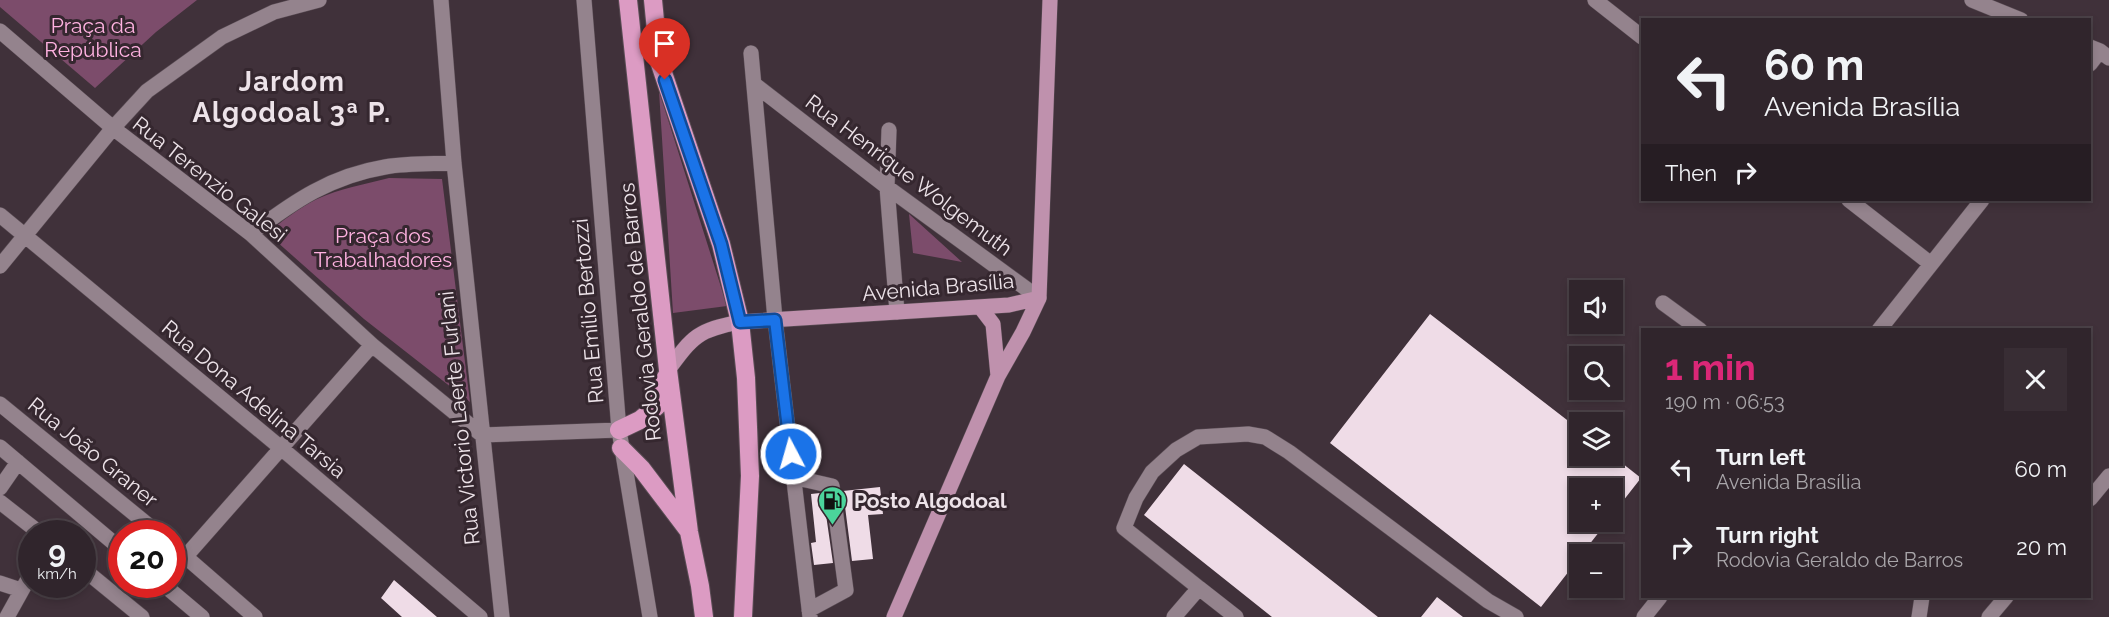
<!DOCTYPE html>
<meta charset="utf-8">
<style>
:root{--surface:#30252c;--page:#382d34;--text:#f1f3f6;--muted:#a8a5a9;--line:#4b4248;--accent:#db2777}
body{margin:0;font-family:Raleway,sans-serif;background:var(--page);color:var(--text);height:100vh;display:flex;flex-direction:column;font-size:22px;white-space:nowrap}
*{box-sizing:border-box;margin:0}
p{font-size:20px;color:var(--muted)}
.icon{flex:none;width:33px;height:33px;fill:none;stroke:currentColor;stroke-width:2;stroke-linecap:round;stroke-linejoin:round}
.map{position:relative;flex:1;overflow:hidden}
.panel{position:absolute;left:1641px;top:328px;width:450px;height:270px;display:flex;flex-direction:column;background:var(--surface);border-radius:0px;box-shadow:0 3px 9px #0003,0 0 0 2px var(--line)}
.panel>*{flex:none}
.banner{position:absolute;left:1641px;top:18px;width:450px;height:183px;border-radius:0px;box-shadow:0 3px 9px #0003,0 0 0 2px var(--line);background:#30252c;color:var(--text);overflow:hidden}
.controls{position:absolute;left:1569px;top:280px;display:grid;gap:12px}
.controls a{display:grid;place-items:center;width:54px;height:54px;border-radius:0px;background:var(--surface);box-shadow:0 3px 9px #0003,0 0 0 2px var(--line);font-size:30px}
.speed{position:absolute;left:18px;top:520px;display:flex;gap:12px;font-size:30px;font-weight:700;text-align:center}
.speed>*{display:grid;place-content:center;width:78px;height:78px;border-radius:50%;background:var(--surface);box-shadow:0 3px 9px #0003,0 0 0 2px var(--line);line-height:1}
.speed small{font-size:15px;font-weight:400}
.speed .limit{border:9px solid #d22;background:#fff;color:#111}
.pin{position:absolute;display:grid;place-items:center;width:51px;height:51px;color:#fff;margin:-62px -26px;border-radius:50% 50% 50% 0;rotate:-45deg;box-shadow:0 0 6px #0007}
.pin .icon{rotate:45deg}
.me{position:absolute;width:66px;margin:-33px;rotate:354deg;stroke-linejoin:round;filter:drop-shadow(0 0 4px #0008)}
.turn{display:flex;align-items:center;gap:21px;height:126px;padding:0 24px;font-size:27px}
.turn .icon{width:78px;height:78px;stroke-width:2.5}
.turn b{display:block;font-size:42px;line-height:51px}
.then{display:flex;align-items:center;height:57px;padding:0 24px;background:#0003;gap:12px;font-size:22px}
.round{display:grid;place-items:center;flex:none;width:63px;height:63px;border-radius:0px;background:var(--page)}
.summary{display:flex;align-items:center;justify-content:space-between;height:102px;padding:0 24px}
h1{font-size:36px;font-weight:700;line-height:45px;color:var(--accent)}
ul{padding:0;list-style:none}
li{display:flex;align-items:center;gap:18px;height:78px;padding:0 24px}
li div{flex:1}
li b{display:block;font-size:22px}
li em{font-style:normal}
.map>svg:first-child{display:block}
.green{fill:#7c4c6b}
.building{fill:#efdce7}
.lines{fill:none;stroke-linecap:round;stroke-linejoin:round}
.minor-casing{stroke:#5a4d55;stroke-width:16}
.major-casing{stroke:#5a4d55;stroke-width:16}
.highway-casing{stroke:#5a4d55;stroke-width:20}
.minor{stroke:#94838d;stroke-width:15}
.major{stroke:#bf91ad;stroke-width:15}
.highway{stroke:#dc9bc3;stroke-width:18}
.route-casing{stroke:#114b97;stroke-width:15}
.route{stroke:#1a73e8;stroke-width:10}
.labels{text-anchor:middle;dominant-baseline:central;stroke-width:6;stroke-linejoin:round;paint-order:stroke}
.park-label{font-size:21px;fill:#ffb2e1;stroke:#35272f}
.street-label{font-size:21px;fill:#ede3e9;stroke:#35272f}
.poi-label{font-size:21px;font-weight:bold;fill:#ede3e9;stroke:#35272f;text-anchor:start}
.district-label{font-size:27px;font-weight:bold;letter-spacing:1.5px;fill:#ede3e9;stroke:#35272f}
</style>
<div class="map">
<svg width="2109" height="617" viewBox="0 0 2109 617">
<rect width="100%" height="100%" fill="#40313a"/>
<!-- green -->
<path class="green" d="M0,0H197L156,32L95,88L0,7Z
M659,91L727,306L673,313Z
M389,178L442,179L470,402L364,319L267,233C283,221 298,208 317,199C339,189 365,184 389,178Z
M909,214L962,262L913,253Z"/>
<!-- building -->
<path class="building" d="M1430,314L1580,430V456H1613L1641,478L1612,515V489H1580V522H1607L1581,555H1580V557L1541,607L1330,443Z
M1184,464L1378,617H1272L1144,515Z
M880,487L883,514L868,515L873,559L852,561L843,491Z
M820,493L823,494L833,563L814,565L811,543L816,542L811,494Z
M394,580L437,617H402L381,598Z
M1437,597L1463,617H1421Z"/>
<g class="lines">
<defs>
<path id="minor" d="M441,0L454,163L502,617
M584,0L619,430L650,617
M1595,0L1642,37
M1972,0L2021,20
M0,31L113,128L251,234L372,345L482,435L619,430
M2090,47L2100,51L2109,58
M751,53L775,319L810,617
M2090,64L2100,51
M754,84L887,187L1039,298
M889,130L887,187L897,312
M1849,200L1931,264
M0,215L281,448L480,617
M251,234C294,201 331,176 385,167C407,163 431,164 454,163
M0,266L113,128L147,91L222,37L274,12L319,0
M1663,303L1700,330
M1879,330L1982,200
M0,404L159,534
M0,447L122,550
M793,477L832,486L846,590L809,610
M0,488L18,462
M2090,499L2109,476
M0,502L41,534
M172,545L255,617
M186,556L372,345
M82,568L142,617
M0,583L21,590
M164,585L202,617
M1199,588L1124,528L1136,498L1152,472L1176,450L1198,437L1248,434L1265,437L1289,452L1488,601L1516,617
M7,617L32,572
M1174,617L1199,588L1236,617
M1644,617L1660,597
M1919,617L1922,597
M1989,617L2006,597"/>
<path id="major" d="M980,307L993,324L998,376
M668,370C693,336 698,330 740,322L1009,305L1039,298
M894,617L998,376L1023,332L1039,298L1050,0"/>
<path id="highway" d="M628,0L668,370L689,532L700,586L704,617
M653,0L659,61L721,244L740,322L746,378L750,476L743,617
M619,430L640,420L657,406L666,377
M621,448L641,468L688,530"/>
</defs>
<!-- minor casing -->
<use href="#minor" class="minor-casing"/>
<!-- major casing -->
<use href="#major" class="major-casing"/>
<!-- highway casing -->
<use href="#highway" class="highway-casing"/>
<!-- minor -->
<use href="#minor" class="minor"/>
<!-- major -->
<use href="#major" class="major"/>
<!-- highway -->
<use href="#highway" class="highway"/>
</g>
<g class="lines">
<defs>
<path id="route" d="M665,80L721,244L740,322L775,320L791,454"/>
</defs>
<!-- route casing -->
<use href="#route" class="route-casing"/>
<!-- route -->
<use href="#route" class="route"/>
</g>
<!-- icons -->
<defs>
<symbol id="fuel-pin" viewBox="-11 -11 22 30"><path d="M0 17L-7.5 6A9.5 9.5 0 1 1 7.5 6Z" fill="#4bd49b" stroke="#35272f"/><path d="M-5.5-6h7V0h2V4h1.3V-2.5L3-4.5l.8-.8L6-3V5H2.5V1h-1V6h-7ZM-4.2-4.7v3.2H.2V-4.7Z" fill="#111"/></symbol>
</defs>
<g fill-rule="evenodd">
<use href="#fuel-pin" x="816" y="484" width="33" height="45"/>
</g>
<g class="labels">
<!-- park labels -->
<g class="park-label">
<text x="93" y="25">Praça da<tspan x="93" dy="24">República</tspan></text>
<text x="383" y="235">Praça dos<tspan x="383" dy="24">Trabalhadores</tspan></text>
</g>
<!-- street labels -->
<g class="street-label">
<text transform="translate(909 175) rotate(37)">Rua Henrique Wolgemuth</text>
<text transform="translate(210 179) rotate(38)">Rua Terenzio Galesi</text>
<text transform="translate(938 287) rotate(-5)">Avenida Brasília</text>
<text transform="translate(588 311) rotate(-95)">Rua Emílio Bertozzi</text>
<text transform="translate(640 312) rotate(-96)">Rodovia Geraldo de Barros</text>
<text transform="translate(254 399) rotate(40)">Rua Dona Adelina Tarsia</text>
<text transform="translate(459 418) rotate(-96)">Rua Victorio Laerte Furlani</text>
<text transform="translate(93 452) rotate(39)">Rua João Graner</text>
</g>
<!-- poi labels -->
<g class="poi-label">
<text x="854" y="500">Posto Algodoal</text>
</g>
<!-- district labels -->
<g class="district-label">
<text x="292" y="81">Jardom<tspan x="292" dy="31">Algodoal 3ª P.</tspan></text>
</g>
</g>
</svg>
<div class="controls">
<a><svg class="icon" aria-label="sound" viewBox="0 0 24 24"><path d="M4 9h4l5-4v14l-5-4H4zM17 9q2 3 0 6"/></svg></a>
<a><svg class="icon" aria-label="search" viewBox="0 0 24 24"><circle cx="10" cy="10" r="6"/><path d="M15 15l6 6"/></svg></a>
<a><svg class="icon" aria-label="layers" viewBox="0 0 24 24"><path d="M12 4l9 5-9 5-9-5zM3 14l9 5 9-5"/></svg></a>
<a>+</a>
<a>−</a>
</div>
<div class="speed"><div>9<small>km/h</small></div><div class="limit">20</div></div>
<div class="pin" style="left:665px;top:80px;background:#d93025"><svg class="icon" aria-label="arrive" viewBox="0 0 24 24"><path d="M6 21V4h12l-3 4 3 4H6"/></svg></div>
<svg class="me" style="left:791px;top:454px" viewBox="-20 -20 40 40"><circle r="17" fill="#1a73e8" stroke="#fff" stroke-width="3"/><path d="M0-11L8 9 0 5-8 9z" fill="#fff"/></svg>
<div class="banner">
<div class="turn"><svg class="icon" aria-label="left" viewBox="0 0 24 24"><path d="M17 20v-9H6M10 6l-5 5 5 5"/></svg><div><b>60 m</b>Avenida Brasília</div></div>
<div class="then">Then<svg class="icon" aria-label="right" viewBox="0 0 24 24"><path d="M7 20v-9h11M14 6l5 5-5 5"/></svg></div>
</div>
<section class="panel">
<div class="summary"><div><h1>1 min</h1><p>190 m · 06:53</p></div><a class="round"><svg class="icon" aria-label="close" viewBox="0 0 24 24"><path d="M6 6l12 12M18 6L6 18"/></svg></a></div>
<ul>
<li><svg class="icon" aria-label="left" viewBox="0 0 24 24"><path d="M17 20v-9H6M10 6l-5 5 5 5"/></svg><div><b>Turn left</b><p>Avenida Brasília</p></div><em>60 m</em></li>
<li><svg class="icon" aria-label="right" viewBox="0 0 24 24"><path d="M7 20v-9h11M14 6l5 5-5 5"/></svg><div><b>Turn right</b><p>Rodovia Geraldo de Barros</p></div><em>20 m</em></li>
</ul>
</section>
</div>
